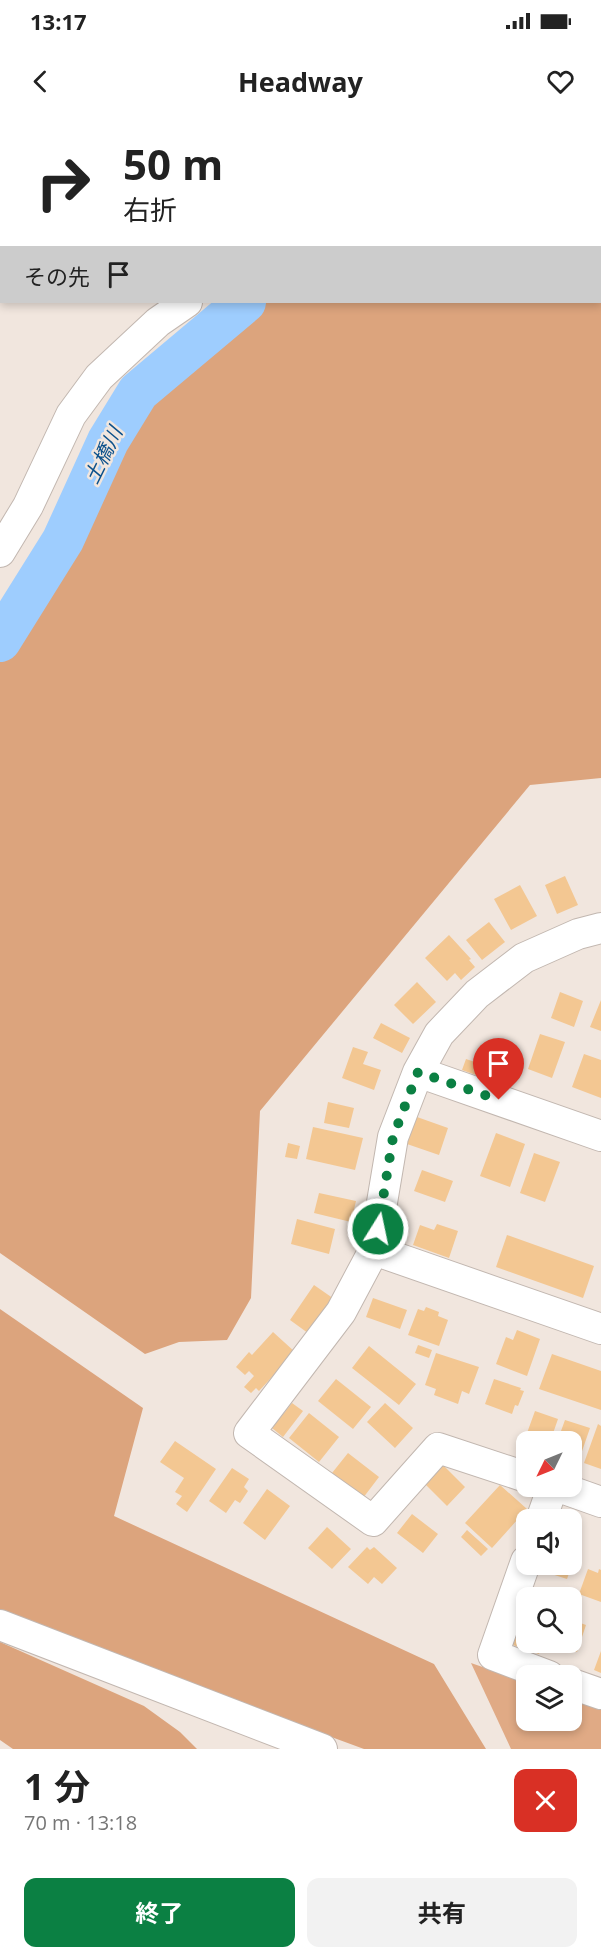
<!DOCTYPE html>
<html lang="ja">
<meta charset="utf-8">
<style>
:root{--surface:#fff;--page:#f2f2f2;--text:#222;--muted:#767676;--accent:#0b8043}
body{margin:0;font-family:"Open Sans","Noto Sans JP",sans-serif;background:var(--page);color:var(--text);height:100vh;display:flex;flex-direction:column;font-size:22px;white-space:nowrap}
*{box-sizing:border-box;margin:0}
p{font-size:20px;color:var(--muted)}
.icon{flex:none;width:33px;height:33px;fill:none;stroke:currentColor;stroke-width:2;stroke-linecap:round;stroke-linejoin:round}
.map{position:relative;height:1629px;overflow:hidden}
.panel{display:flex;flex-direction:column;background:var(--surface);flex:1}
.panel>*{flex:none}
.guide{position:absolute;left:0px;top:0px;width:602px;height:183px;box-shadow:0 3px 9px #0003;background:#fff;color:var(--text);overflow:hidden}
.needle{width:39px;rotate:227deg}
.tools{position:absolute;left:516px;top:1311px;display:grid;gap:12px}
.tools a{display:grid;place-items:center;width:66px;height:66px;border-radius:12px;background:var(--surface);box-shadow:0 3px 9px #0003;font-size:30px}
.pin{position:absolute;display:grid;place-items:center;width:51px;height:51px;color:#fff;margin:-62px -26px;border-radius:50% 50% 50% 0;rotate:-45deg;box-shadow:0 0 6px #0007}
.pin .icon{rotate:45deg}
.me{position:absolute;width:66px;margin:-33px;rotate:10deg;stroke-linejoin:round;filter:drop-shadow(0 0 4px #0008)}
.turn{display:flex;align-items:center;gap:21px;height:126px;padding:0 24px;font-size:27px}
.turn .icon{width:78px;height:78px;stroke-width:2.5}
.turn b{display:block;font-size:42px;line-height:51px}
.then{display:flex;align-items:center;height:57px;padding:0 24px;background:#0003;gap:12px;font-size:22px}
.round{display:grid;place-items:center;flex:none;width:63px;height:63px;border-radius:12px;background:var(--page)}
.headline{display:flex;align-items:center;justify-content:space-between;height:102px;padding:0 24px}
h1{font-size:36px;font-weight:700;line-height:45px}
.cta{display:flex;gap:12px;margin-top:auto;padding:12px 24px}
.cta a{flex:1;height:69px;border-radius:12px;background:var(--accent);color:#fff;font-size:24px;font-weight:700;line-height:69px;text-align:center}
.cta a+a{background:var(--page);color:var(--text)}
.status{display:flex;justify-content:space-between;align-items:center;height:42px;padding:0 30px;background:var(--surface);direction:ltr}
.status svg{height:16px;fill:currentColor}
header{display:flex;justify-content:space-between;align-items:center;height:78px;padding:0 24px;background:var(--surface);font-size:27px;font-weight:700}
.map>svg:first-child{display:block}
.green{fill:#e0aa85}
.forest{fill:#dca47d}
.lines{fill:none;stroke-linecap:round;stroke-linejoin:round}
.river{stroke:#9ecdfe;stroke-width:42}
.building{fill:#f3c792}
.minor-casing{stroke:#c2b7b0;stroke-width:32}
.minor{stroke:#fff;stroke-width:30}
.route{stroke:#0b8043;stroke-width:10;stroke-dasharray:0 18}
.labels{text-anchor:middle;dominant-baseline:central;stroke-width:5;stroke-linejoin:round;paint-order:stroke}
.water-label{font-size:20px;font-style:italic;fill:#0c518b;stroke:#f1e6de}
</style>
<div class="status"><b>13:17</b><svg viewBox="0 0 49 12"><path d="M0 12V9h3v3zM5 12V6h3v6zM10 12V3h3v9zM15 12V0h3v12zM26 1h20v11H26zM47 4h2v5h-2z"/></svg></div>
<header><svg class="icon" aria-label="back" viewBox="0 0 24 24"><path d="M15 5l-7 7 7 7"/></svg>Headway<svg class="icon" aria-label="heart" viewBox="0 0 24 24"><path d="M12 20l-8-8c-3-5 5-10 8-4 3-6 11-1 8 4z"/></svg></header>
<div class="map">
<svg width="601" height="1629" viewBox="0 0 601 1629">
<rect width="100%" height="100%" fill="#f1e6de"/>
<!-- green -->
<path class="green" d="M471,1543L526,1562V1600H572V1576L601,1586V1629H511Z"/>
<!-- forest -->
<path class="forest" d="M453,0H601V658L530,665L260,991L251,1178L227,1220L179,1222L145,1234L0,1133V540L87,350L171,231L235,182H600V2L451,1Z
M0,1189L143,1288L114,1396L434,1544L486,1629H364L0,1495Z
M0,1522L144,1586L180,1612L197,1629H13L0,1620Z"/>
<g class="lines">
<!-- river -->
<path class="river" d="M413,2L415,0
M0,521L63,420L108,321L138,272L245,182"/>
</g>
<!-- building -->
<path class="building" d="M565,756L578,785L557,794L545,765Z
M520,765L537,796L511,810L494,779Z
M489,802L505,822L482,840L466,820Z
M449,815L471,839L469,840L475,847L461,860L455,853L447,861L425,838Z
M417,862L436,882L413,904L394,885Z
M560,872L583,881L574,907L551,898Z
M601,880V911L590,907Z
M381,903L410,918L402,933L373,918Z
M540,914L565,922L552,958L528,949Z
M353,927L368,932L363,944L381,950L374,970L342,958Z
M483,930L516,941L507,966L462,950L466,939L478,943Z
M584,934L601,940V978L572,967Z
M328,982L354,988L349,1008L324,1003Z
M417,997L448,1008L439,1035L407,1024Z
M313,1007L363,1018L355,1050L306,1039Z
M496,1013L525,1024L510,1067L480,1056Z
M288,1023L300,1026L297,1039L285,1037Z
M534,1033L560,1042L545,1082L520,1073Z
M422,1050L453,1061L445,1082L414,1071Z
M319,1073L356,1081L351,1102L314,1093Z
M297,1099L335,1109L329,1134L291,1124Z
M437,1104L458,1111L449,1138L413,1125L420,1105L434,1110Z
M507,1115L594,1146L583,1178L496,1147Z
M314,1165L337,1181L312,1216L290,1200Z
M373,1178L407,1190L400,1209L366,1197Z
M426,1187L439,1192L438,1196L448,1200L439,1226L408,1215L418,1189L424,1191Z
M517,1210L540,1219L527,1256L496,1244L506,1217L513,1220Z
M273,1212L295,1232L259,1271L256,1268L251,1273L244,1267L254,1256L249,1251L245,1255L236,1247L249,1232L252,1235Z
M418,1225L432,1230L429,1238L415,1233Z
M369,1226L416,1264L399,1285L352,1248Z
M436,1233L479,1247L469,1274L462,1271L458,1284L434,1275L436,1269L425,1265Z
M552,1234L601,1251V1290L539,1269Z
M336,1259L371,1287L353,1309L318,1281Z
M494,1259L521,1268L520,1270L524,1271L518,1286L515,1285L512,1294L485,1284Z
M292,1283L303,1291L283,1317L272,1308Z
M385,1283L413,1308L395,1328L367,1302Z
M535,1291L558,1299L550,1322H526V1325L523,1324Z
M309,1293L339,1317L319,1342L289,1318Z
M565,1300L590,1308L580,1337L572,1334V1322H557Z
M598,1304L601,1306V1349L584,1343Z
M175,1321L216,1349L187,1392L176,1384L182,1376L175,1372L184,1358L160,1342Z
M348,1333L379,1357L363,1378L332,1353Z
M442,1344L465,1367L447,1386L424,1363Z
M232,1348L249,1359L244,1367L248,1371L240,1383L235,1380L226,1393L209,1381Z
M500,1365L527,1389L492,1428L465,1403Z
M267,1369L290,1386L265,1420L243,1403Z
M412,1394L438,1414L423,1433L397,1413Z
M327,1407L351,1429L332,1449L308,1428Z
M467,1410L488,1429L481,1436L461,1417Z
M572,1425L578,1428L567,1459L539,1450L541,1444H572Z
M367,1427L370,1430L374,1427L397,1448L382,1464L374,1457L368,1464L348,1447Z
M588,1449L598,1453L599,1449L601,1450V1482L579,1474Z
M525,1493L526,1494V1522H543L539,1534L513,1525Z
M572,1495L577,1497L575,1501L586,1505L577,1532L549,1523L572,1522Z
M601,1531V1553L594,1550Z"/>
<g class="lines">
<defs>
<path id="minor" d="M354,2L355,0
M0,432L28,386L71,295L99,257L158,202L187,182
M418,952L601,1016
M374,1130L601,1209
M526,1357L438,1328L373,1401L249,1313L341,1192L374,1130L393,1017L418,952L439,914L477,874L524,838L578,814L601,808
M556,1366L601,1382
M541,1400L553,1366
M526,1441L493,1535L549,1556
M0,1505L322,1629
M572,1564L601,1574"/>
</defs>
<!-- minor casing -->
<use href="#minor" class="minor-casing"/>
<!-- minor -->
<use href="#minor" class="minor"/>
</g>
<g class="lines">
<!-- route -->
<path class="route" d="M378,1109L393,1017L418,952L499,980"/>
</g>
<g class="labels">
<!-- water labels -->
<g class="water-label">
<text transform="translate(103 335) rotate(-64)">土橋川</text>
</g>
</g>
</svg>
<div class="tools">
<a><svg class="needle" viewBox="-14 -14 28 28"><path d="M0-13l5 13h-10z" fill="#e53935"/><path d="M0 13l5-13h-10z" fill="#767676"/></svg></a>
<a><svg class="icon" aria-label="sound" viewBox="0 0 24 24"><path d="M4 9h4l5-4v14l-5-4H4zM17 9q2 3 0 6"/></svg></a>
<a><svg class="icon" aria-label="search" viewBox="0 0 24 24"><circle cx="10" cy="10" r="6"/><path d="M15 15l6 6"/></svg></a>
<a><svg class="icon" aria-label="layers" viewBox="0 0 24 24"><path d="M12 4l9 5-9 5-9-5zM3 14l9 5 9-5"/></svg></a>
</div>
<div class="pin" style="left:499px;top:980px;background:#d93025"><svg class="icon" aria-label="arrive" viewBox="0 0 24 24"><path d="M6 21V4h12l-3 4 3 4H6"/></svg></div>
<svg class="me" style="left:378px;top:1109px" viewBox="-20 -20 40 40"><circle r="17" fill="#0b8043" stroke="#fff" stroke-width="3"/><path d="M0-11L8 9 0 5-8 9z" fill="#fff"/></svg>
<div class="guide">
<div class="turn"><svg class="icon" aria-label="right" viewBox="0 0 24 24"><path d="M7 20v-9h11M14 6l5 5-5 5"/></svg><div><b>50 m</b>右折</div></div>
<div class="then">その先<svg class="icon" aria-label="arrive" viewBox="0 0 24 24"><path d="M6 21V4h12l-3 4 3 4H6"/></svg></div>
</div>
</div>
<section class="panel">
<div class="headline"><div><h1>1 分</h1><p>70 m · 13:18</p></div><a class="round" style="background:#d93025;color:#fff"><svg class="icon" aria-label="close" viewBox="0 0 24 24"><path d="M6 6l12 12M18 6L6 18"/></svg></a></div>
<div class="cta"><a>終了</a><a>共有</a></div>
</section>
